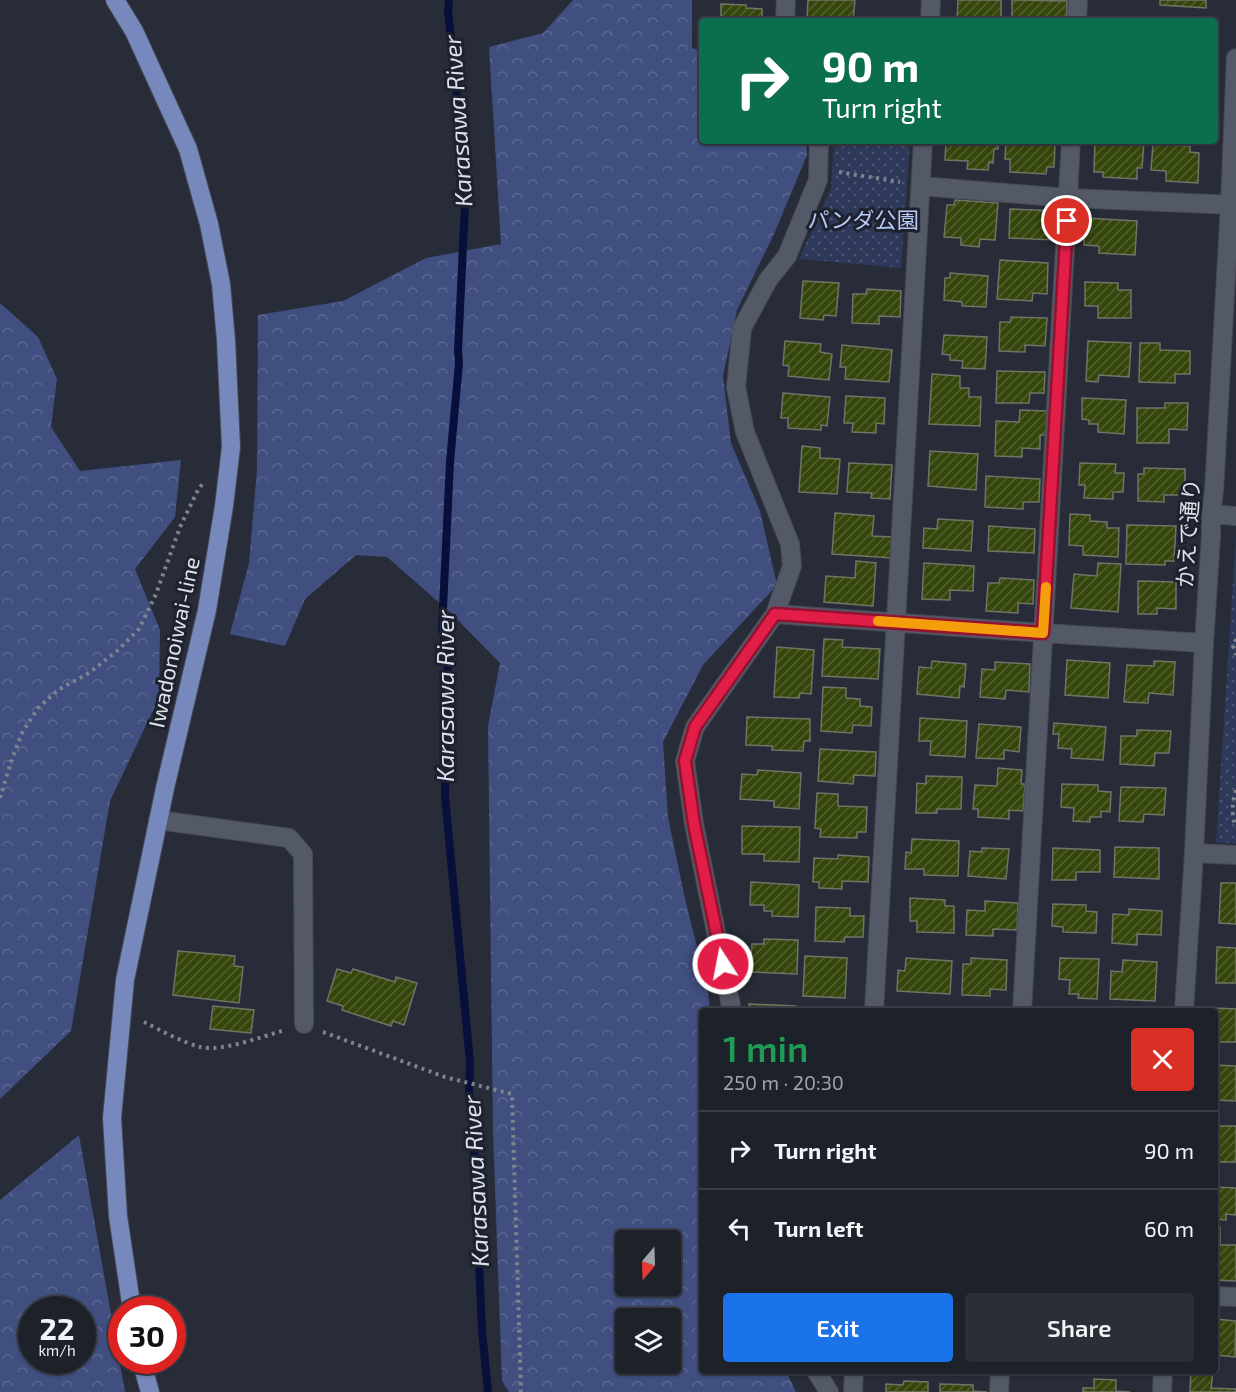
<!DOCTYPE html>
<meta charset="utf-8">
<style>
:root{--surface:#1d212a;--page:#2a2e36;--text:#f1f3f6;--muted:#a0a3a8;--line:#3b3e47;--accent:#1a73e8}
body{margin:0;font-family:"Exo 2","Noto Sans JP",sans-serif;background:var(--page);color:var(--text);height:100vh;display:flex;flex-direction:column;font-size:22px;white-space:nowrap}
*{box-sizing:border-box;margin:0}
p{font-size:20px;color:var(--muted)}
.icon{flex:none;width:33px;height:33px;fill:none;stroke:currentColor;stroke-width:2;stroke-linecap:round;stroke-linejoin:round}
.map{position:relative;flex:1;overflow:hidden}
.sheet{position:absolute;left:699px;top:1008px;width:519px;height:366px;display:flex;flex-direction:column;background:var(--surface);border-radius:6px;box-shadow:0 2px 4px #0004,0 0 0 2px var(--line)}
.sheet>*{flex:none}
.hud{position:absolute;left:699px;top:18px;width:519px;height:126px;border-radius:6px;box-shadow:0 2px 4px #0004,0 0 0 2px var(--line);background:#0b6e4f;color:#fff;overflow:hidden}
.needle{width:39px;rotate:199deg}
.controls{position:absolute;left:615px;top:1230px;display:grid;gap:12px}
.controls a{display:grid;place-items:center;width:66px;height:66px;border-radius:6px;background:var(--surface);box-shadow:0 2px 4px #0004,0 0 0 2px var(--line);font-size:30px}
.speed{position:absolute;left:18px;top:1296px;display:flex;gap:12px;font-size:30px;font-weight:700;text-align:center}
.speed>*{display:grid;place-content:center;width:78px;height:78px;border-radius:50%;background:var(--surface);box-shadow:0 2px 4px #0004,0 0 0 2px var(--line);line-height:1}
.speed small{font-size:15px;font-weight:400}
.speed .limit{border:9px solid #d22;background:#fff;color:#111}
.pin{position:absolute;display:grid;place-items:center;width:51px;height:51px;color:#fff;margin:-26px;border:3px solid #fff;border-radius:50%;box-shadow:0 2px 6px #0007}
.me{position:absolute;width:66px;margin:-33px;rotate:349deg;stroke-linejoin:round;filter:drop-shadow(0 0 4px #0008)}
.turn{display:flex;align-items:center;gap:21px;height:126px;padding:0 24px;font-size:27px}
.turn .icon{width:78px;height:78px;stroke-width:2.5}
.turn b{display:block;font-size:42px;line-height:51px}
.round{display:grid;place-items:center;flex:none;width:63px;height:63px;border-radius:6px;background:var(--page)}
.head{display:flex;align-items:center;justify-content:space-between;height:102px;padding:0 24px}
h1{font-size:36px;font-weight:600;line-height:45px;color:#1e9e55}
.action{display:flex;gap:12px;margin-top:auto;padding:12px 24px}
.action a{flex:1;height:69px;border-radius:6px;background:var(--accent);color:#fff;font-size:24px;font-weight:600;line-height:69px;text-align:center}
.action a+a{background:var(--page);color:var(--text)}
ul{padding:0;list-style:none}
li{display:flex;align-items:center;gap:18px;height:78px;padding:0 24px;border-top:2px solid var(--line)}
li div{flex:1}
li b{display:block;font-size:22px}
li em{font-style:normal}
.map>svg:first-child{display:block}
.grass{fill:url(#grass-dots)}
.forest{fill:url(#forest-crowns);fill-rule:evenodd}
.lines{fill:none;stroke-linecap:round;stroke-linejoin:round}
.stream{stroke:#080f3a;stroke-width:8}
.building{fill:url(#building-hatch);stroke:#6f7566;stroke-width:1.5}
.minor-casing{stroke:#464a54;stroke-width:20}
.major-casing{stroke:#464a54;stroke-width:20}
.path{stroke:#7f838d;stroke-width:4;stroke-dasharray:3 4.5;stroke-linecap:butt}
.minor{stroke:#545967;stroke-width:18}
.major{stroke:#7788bd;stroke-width:18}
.route-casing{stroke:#92132f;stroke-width:15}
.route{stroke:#e11d48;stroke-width:10}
.slow{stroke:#f59e0b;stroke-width:10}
.labels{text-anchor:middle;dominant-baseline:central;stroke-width:6;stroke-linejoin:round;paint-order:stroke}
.park-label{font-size:22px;fill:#b8c9f7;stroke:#1e222e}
.street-label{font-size:22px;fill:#dee2ea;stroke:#1e222e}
.water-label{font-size:24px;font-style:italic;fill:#dbe1f0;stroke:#1e222e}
</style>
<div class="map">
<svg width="1236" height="1392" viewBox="0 0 1236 1392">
<defs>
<pattern id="grass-dots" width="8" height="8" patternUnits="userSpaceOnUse" patternTransform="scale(1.5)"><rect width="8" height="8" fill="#2e3959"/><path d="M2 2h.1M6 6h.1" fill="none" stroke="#4c5571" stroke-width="1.8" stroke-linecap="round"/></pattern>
<pattern id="forest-crowns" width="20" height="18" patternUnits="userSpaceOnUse" patternTransform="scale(1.5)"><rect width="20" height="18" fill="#404f80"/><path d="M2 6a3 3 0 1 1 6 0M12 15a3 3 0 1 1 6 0" fill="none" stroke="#5b6892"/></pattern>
<pattern id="building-hatch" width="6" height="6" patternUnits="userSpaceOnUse" patternTransform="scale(1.5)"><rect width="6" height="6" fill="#35460c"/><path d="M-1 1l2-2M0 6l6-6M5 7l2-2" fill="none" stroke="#526030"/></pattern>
</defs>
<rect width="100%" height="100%" fill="#272c38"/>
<!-- grass -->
<path class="grass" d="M834,141H910L901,268L799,259L831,189Z
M1236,536V844L1216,842Z"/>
<!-- forest -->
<path class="forest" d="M573,0H692V48L702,51V141H806L807,155L774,234L737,310L723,376L731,443L760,511L777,585L703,665L663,742L668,817L684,894L708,992L710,1011H702V1371H786L796,1392H509L502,1381L493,1133L488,726L500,663L451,613L387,557L356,555L305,599L285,646L230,634L249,563L257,469L258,315L343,301L426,258L501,244L489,47L543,33ZM626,1240H670V1286H626ZM626,1318H670V1364H626Z
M0,303L38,337L57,379L51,427L80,471L181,460L175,517L135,569L160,630L159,698L110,801L71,1031L0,1099Z
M79,1135L125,1392H0V1200ZM32,1310H82V1360H32Z"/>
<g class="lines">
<!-- stream -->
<path class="stream" d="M449,0L448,11L466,183L458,351L459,363L450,462L442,629L448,654L445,796L470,1062L469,1094L473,1124L482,1331L488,1392"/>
</g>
<!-- building -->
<path class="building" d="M808,0H855L853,21H829L807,19Z
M958,0H1001V21H957Z
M1012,0L1067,1V21H1012Z
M1160,0H1206V8L1160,5Z
M721,4L746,5V8L762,9V21H721Z
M946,141H999L998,149H994L993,163L989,162L988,170L967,169L968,161L945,160Z
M1006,141H1043V144H1055L1054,167H1047L1046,174L1010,172V159H1005Z
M1095,141H1144L1142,168H1137V179L1103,177V172H1094Z
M1153,144L1190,146V152L1199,153L1198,183L1166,181V171L1151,170Z
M955,200L998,203L995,240L980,239L979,247L961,245V238L944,237L947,205H954Z
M1010,209L1057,211L1056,240L1009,238Z
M1085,218L1137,221L1135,255L1099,253V246L1084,245Z
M1000,260L1048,263L1047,294L1033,293L1032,301L997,299Z
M950,273L988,276L986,307L962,306V302L944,300L945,278H950Z
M803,281L839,283L836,316L824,315L823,320L800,318Z
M1085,282L1118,283V290H1131V318H1098V306H1085Z
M867,289L901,291L900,317L879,316V324L852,323L853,294H866Z
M1011,317L1047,318L1045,346L1025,345V352L999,351L1000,322H1010Z
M944,335L987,337L985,369L962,368L963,361L950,360V355L942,354Z
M785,341L821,344L820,352L832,354L829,380L788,376L789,366L783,365Z
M1088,341L1131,343L1129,377L1099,375L1098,382L1086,381Z
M1140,343H1160V350L1190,351V374H1175V383L1139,382Z
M842,345L892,350L889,382L845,379L846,367H840Z
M997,371L1045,372L1044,393H1030L1029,403H996Z
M932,374L960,376V388H969V397H981L980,426L929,424Z
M783,393L830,397L827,426L821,425V430L788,428V418H781Z
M846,396L885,398L884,424L876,423V433L852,432L853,423H844Z
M1082,398L1126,400L1124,434L1098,432V424H1089V420L1082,419Z
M1165,403H1188L1187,430L1169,429V443H1137V408H1165Z
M1020,410L1047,411V435H1040V449L1022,448V457L995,456L996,421L1019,422Z
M802,446L820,448V458L840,459L837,494L799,492Z
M930,451L978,454L976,490L928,486Z
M849,463L892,465L890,499L871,498L872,493L847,492Z
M1080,463L1116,464L1115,473H1124L1123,492H1113V499L1084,498L1085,485H1079Z
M1144,468L1185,469V495H1164V502L1138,501V474H1144Z
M986,476L1040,479L1039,502H1023V509L985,507Z
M835,513L874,516L872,536L893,537L892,558L832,554Z
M1070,514L1090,515V521L1107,522V528H1119L1118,557L1083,555V546L1069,545Z
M938,519L973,521L971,551L923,548L924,528L937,529Z
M1127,525L1176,526L1174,561H1165V565L1126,564Z
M989,526L1035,529L1034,553L988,551Z
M856,561L876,563L873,606L824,602L826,576L855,578Z
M924,563L974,566L973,591L950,590V600L922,599Z
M1098,563L1121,564L1118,612L1071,608L1074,574L1097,576Z
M1000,578L1034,580L1033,604L1018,603V613L986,611L988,583H999Z
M1138,581L1176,582V609L1157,608V614H1138Z
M824,639L843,640L842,647L880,649L878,679L822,676Z
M777,647L814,650L811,694L800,693L799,698L774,697Z
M1067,660L1110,663L1108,698L1065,695Z
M932,661L966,664L964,687L960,686L959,698L917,694L919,667L931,668Z
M1154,661L1175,662L1173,695L1149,693L1148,703L1124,702L1127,665L1154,666Z
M995,662L1030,664L1029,692L1006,690L1005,699L980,697L982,669L995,670Z
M823,687L846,688V698L860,699V706L872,707L871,726L853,725L852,733L821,731Z
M747,717L810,719V741H804L803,751L772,750V746L746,745Z
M920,718L967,721L965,757L930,755L931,741H919Z
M1054,723L1106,727L1103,760L1071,758L1072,749L1058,748L1059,734H1053Z
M979,724L1021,727L1019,752L1004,750V759L976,758Z
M1137,730L1171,731L1169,753H1155L1154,766L1120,764L1121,736H1137Z
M820,749L876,752L875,776L854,775L853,784L818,781Z
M998,768L1022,770L1021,784H1025L1023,811L1009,810V819L978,817V809H973L975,785L997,786Z
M758,770L801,773L799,809L774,807V801L740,799L742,774L757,775Z
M926,776L962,777L961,809H937V813H916L917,783L926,784Z
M1062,784L1098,785V791L1111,792L1110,812L1101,811V817H1090V822L1073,821L1074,808L1061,807Z
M1121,787L1166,788L1164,815L1144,814L1143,822L1119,821Z
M817,793L838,794V806L867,807L866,832H857V838L820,837L821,829L815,828Z
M742,826L800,827L799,862L764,861V854H742Z
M912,839L959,841L958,876L924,875V869H905L906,852L911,853Z
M1115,847L1159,848V879L1114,877Z
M982,848L1009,849L1006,879L968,876L970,851L982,852Z
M1053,848L1100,850V872H1076V880H1052Z
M838,855L869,857L868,882L842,881V889L819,888V882H813L814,858L838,859Z
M751,882L799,885L798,917L772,916V911H764V905H750Z
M1221,883H1236V924L1219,923Z
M910,898L945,900V906H954V933L917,932V921H910Z
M985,901L1018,903L1017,930L993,929V936L966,935L967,910L985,911Z
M1053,904L1086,905V911L1097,912L1096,933L1063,932V927L1052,926Z
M816,907L850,908V916H864L863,937H845L844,942L815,941Z
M1129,909L1162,911L1161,935L1137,934V945L1112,943L1113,914L1129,915Z
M764,939L798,940L797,974L750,972L752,944H764Z
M1217,947L1236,948V983H1216Z
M178,951L235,956L234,966L243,967L239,1003L173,995Z
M805,956L847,958L845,998L803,996Z
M906,958L952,961L950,994L897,991L898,970L905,971Z
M971,958L1007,960L1006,990L990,989V996L962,995L963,964H971Z
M1060,958L1099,959L1097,999L1078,998L1079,994H1069L1070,980L1059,979Z
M1123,960L1157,962L1155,1001L1110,999L1111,971L1122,972Z
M337,969L351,973L353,969L395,982L396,977L417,983L404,1025L393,1021L391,1026L342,1010L343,1006L327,1001Z
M749,1004L796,1006V1011H749Z
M213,1006L254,1010L251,1033L210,1029Z
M1214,1008L1236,1009V1042H1215Z
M1215,1065L1236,1066V1101L1215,1100Z
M1215,1126H1236V1162H1215Z
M1215,1187L1236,1188V1215L1226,1214V1220L1215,1219Z
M1215,1227H1220V1245H1236V1281L1215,1280Z
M1215,1319L1236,1321L1235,1357L1215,1355Z
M1026,1371H1075V1375L1026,1372Z
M1191,1371H1213L1211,1388L1236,1389V1392H1190Z
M1094,1379L1116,1380V1391L1130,1392H1083V1388H1094Z
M904,1381L928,1382V1392H886V1384L903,1385Z
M940,1384L973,1385V1391L987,1392H940Z"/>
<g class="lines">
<defs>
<path id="minor" d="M785,21L786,0
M930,21L931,0
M1077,21L1078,0
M921,186L1068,198L1236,205
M1211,514L1236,516
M775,614L1043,633L1204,643
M158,820L289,838L303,854L304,1024
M1194,853L1236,855
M732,1011L694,824L685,761L695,727L775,614L792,566L790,544L745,432L736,387L742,328L768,280L787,256L818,180L819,141
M874,1011L923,141
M1022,1011L1071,141
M1184,1011L1194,853L1204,643L1211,536V514L1214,491L1230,205L1236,58
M1215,1296L1236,1297
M816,1371L829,1392
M853,1392L854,1371
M999,1392L1000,1371
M1162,1392L1163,1371"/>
<path id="major" d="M115,0L134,31L188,149L209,224L221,284L226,340L231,447L224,506L207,610L165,788L125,980L112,1118L118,1216L132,1310
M141,1360L150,1392"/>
</defs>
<!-- minor casing -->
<use href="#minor" class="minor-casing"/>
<!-- major casing -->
<use href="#major" class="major-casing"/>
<!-- path -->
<path class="path" d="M839,172L900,182
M1236,639L1233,646L1236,655
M1236,790C1232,803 1231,815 1236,827
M0,798L12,759L22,733L38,708L58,690L89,673L117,651L139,629L156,594L180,527L198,490L203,483
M144,1022C160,1030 184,1043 200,1047C222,1052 260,1037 282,1031
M323,1032L445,1077L512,1094L521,1392"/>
<!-- minor -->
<use href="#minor" class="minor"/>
<!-- major -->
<use href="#major" class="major"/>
</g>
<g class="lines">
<defs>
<path id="route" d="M723,964L694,824L685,761L695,727L775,614L1043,633L1067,221"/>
</defs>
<!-- route casing -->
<use href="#route" class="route-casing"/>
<!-- route -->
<use href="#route" class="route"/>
<!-- slow -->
<path class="slow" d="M878,621L1043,633L1046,587"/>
</g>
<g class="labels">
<!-- park labels -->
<g class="park-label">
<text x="863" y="219">パンダ公園</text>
</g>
<!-- street labels -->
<g class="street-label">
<text transform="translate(1187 533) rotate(-86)">かえで通り</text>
<text transform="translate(173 642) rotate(-78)">Iwadonoiwai-line</text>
</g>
<!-- water labels -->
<g class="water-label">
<text transform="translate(457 121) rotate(-94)">Karasawa River</text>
<text transform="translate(444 696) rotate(-90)">Karasawa River</text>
<text transform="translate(475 1181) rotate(-93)">Karasawa River</text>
</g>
</g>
</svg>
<div class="controls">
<a><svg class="needle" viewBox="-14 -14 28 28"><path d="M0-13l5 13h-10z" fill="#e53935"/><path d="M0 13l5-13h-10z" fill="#a0a3a8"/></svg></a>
<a><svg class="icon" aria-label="layers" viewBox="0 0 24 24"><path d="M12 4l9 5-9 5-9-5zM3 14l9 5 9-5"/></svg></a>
</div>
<div class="speed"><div>22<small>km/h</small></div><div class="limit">30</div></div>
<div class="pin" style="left:1067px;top:221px;background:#d93025"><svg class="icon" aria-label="arrive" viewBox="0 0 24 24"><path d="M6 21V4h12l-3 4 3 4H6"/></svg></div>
<svg class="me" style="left:723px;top:964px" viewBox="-20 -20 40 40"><circle r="17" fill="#e11d48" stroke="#fff" stroke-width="3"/><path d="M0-11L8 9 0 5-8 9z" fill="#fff"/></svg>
<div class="hud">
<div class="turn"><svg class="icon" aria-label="right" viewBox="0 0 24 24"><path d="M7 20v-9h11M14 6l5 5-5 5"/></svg><div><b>90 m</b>Turn right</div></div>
</div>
<section class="sheet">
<div class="head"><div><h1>1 min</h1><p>250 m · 20:30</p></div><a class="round" style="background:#d93025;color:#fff"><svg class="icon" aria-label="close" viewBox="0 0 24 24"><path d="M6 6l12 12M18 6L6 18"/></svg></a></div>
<ul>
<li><svg class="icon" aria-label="right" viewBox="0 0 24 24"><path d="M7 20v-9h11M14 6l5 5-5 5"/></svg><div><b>Turn right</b></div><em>90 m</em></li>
<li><svg class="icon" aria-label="left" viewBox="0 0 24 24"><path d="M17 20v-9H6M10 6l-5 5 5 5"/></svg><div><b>Turn left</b></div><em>60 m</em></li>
</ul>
<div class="action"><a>Exit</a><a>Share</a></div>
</section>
</div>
